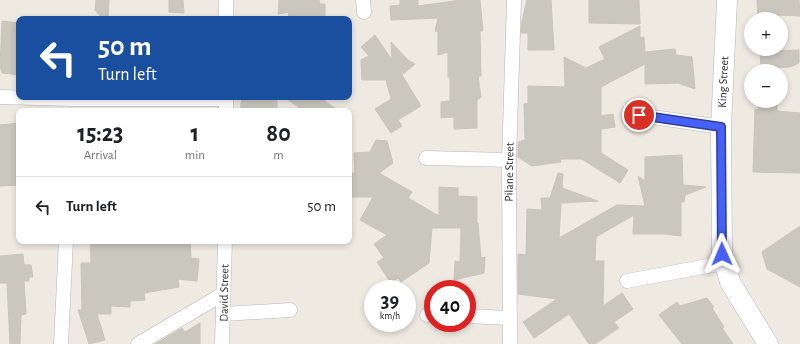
<!DOCTYPE html>
<meta charset="utf-8">
<style>
:root{--surface:#fff;--page:#f2f2f2;--text:#202124;--muted:#757577;--line:#e0e0e0}
body{margin:0;font-family:"Alegreya Sans",sans-serif;background:var(--page);color:var(--text);height:100vh;display:flex;flex-direction:column;font-size:15px;white-space:nowrap}
*{box-sizing:border-box;margin:0}
p{font-size:13px;color:var(--muted)}
.icon{flex:none;width:22px;height:22px;fill:none;stroke:currentColor;stroke-width:2;stroke-linecap:round;stroke-linejoin:round}
.map{position:relative;flex:1;overflow:hidden}
.drawer{position:absolute;left:16px;top:108px;width:336px;height:136px;display:flex;flex-direction:column;background:var(--surface);border-radius:8px;box-shadow:0 2px 6px #0003}
.drawer>*{flex:none}
.hud{position:absolute;left:16px;top:16px;width:336px;height:84px;border-radius:8px;box-shadow:0 2px 6px #0003;background:#1a4fa0;color:#fff;overflow:hidden}
.controls{position:absolute;left:744px;top:12px;display:grid;gap:8px}
.controls a{display:grid;place-items:center;width:44px;height:44px;border-radius:50%;background:var(--surface);box-shadow:0 2px 6px #0003;font-size:20px}
.speed{position:absolute;left:364px;top:280px;display:flex;gap:8px;font-size:20px;font-weight:700;text-align:center}
.speed>*{display:grid;place-content:center;width:52px;height:52px;border-radius:50%;background:var(--surface);box-shadow:0 2px 6px #0003;line-height:1}
.speed small{font-size:10px;font-weight:400}
.speed .limit{border:6px solid #d22;background:#fff;color:#111}
.pin{position:absolute;display:grid;place-items:center;width:34px;height:34px;color:#fff;margin:-17px;border:2px solid #fff;border-radius:50%;box-shadow:0 1px 4px #0007}
.me{position:absolute;width:44px;margin:-22px;rotate:359deg;stroke-linejoin:round;filter:drop-shadow(0 0 3px #0008)}
.turn{display:flex;align-items:center;gap:14px;height:84px;padding:0 16px;font-size:18px}
.turn .icon{width:52px;height:52px;stroke-width:2.5}
.turn b{display:block;font-size:28px;line-height:34px}
.eta{display:flex;justify-content:space-evenly;align-items:center;height:68px;text-align:center}
.eta b{font-size:24px;font-weight:700;line-height:28px}
ul{padding:0;list-style:none}
li{display:flex;align-items:center;gap:12px;height:60px;padding:0 16px;border-top:1px solid var(--line)}
li div{flex:1}
li b{display:block;font-size:15px}
li em{font-style:normal}
.map>svg:first-child{display:block}
.building{fill:#cac7bf;stroke:#cac5ba}
.lines{fill:none;stroke-linecap:round;stroke-linejoin:round}
.street-casing{stroke:#b4b6c0;stroke-width:15}
.secondary-casing{stroke:#b4b6c0;stroke-width:21}
.street{stroke:#fff;stroke-width:14}
.secondary{stroke:#fff;stroke-width:20}
.route-casing{stroke:#2e3e9f;stroke-width:10}
.route{stroke:#4760f5;stroke-width:7}
.labels{text-anchor:middle;dominant-baseline:central;stroke-width:4;stroke-linejoin:round;paint-order:stroke}
.street-label{font-size:12px;fill:#2d2d2d;stroke:#fff}
</style>
<div class="map">
<svg width="800" height="344" viewBox="0 0 800 344">
<rect width="100%" height="100%" fill="#eee9e1"/>
<!-- building -->
<path class="building" d="M96,0H109L108,19H103L95,10Z
M169,0H183L184,13L169,12Z
M279,0H319L320,4H325V19H288L289,12L278,14Z
M400,0H418V6L461,0H480L483,31H480L481,76H478L481,97L477,100V128L454,129V117L441,118V102L450,101V77H448V52L438,55V32L435,31L438,18L391,20L390,6L400,5Z
M527,0H551L554,50H528V33H521L522,21Z
M589,0H639L640,24L589,23Z
M757,0H799L800,16L779,15L778,19H758Z
M2,21L19,23V75L2,73L0,66Z
M640,26V38L644,37L645,52L675,49L676,55L692,57L695,89L678,83L645,84V64L601,87V116L613,114L615,127L601,129V153L628,170L620,183L582,159H560L561,162L532,166L518,157V142L525,140L524,104L528,103V86L565,87L564,57L586,68L605,59L599,47Z
M375,35L392,60L391,42L408,60L415,64L402,75L421,106L398,120L402,126L391,133L375,109L391,99L386,80H362L361,60L369,56L361,47Z
M799,50V63L790,67L761,68L760,51Z
M242,97H277V111H240Z
M284,97H319L339,111H304Z
M759,101H777V111L800,113V173L753,172L755,109L758,110Z
M19,123V185L0,186V125Z
M376,140L387,141L393,163L379,173L412,192L408,198L439,216V187L458,188V196L477,197V223H478L481,258L485,257L484,273L454,280L455,261L460,262L461,228H432L429,263L401,282L398,278L391,283L377,262L384,258L374,244L387,235L360,220L373,197H349V173H355L354,153L370,152Z
M682,155L683,185L706,187L685,195L684,202H681V236L666,234H633L634,215L596,237L595,261H604L603,306L622,293L633,309L614,322L619,328L595,344H589L569,314L534,338L523,322L557,299L518,294V254L526,255L527,209L542,210L541,198H550L558,173L563,174L562,188L598,201L561,203L559,238L617,205L645,206L638,176L645,181V157Z
M800,226V287L767,269L762,252Z
M90,241H190L191,258L199,259L197,281L178,279L179,287L144,293L145,300L130,301V307L111,306V314H97L105,340L89,344L78,310H82L81,263H91Z
M23,254L24,265H31L33,277H29V281H24L26,314L21,315L20,344H10L7,283H0V256Z
M707,298L714,307L712,308L724,327L722,328L733,344H682L659,315L677,302L680,306Z
M200,323V344H155L182,328L185,332Z"/>
<g class="lines">
<defs>
<path id="street" d="M226,0V19
M363,0L364,12
M0,97L72,99H226
M226,97V111
M639,115L721,127
M426,158L509,160
M627,281L724,263
M223,314L290,310
M427,315H433
M467,316L509,318
M61,344L66,241
M138,344L223,294
M222,344L225,241
M510,344L509,160L514,0"/>
<path id="secondary" d="M727,0L721,127L722,253L730,282L768,344"/>
</defs>
<!-- street casing -->
<use href="#street" class="street-casing"/>
<!-- secondary casing -->
<use href="#secondary" class="secondary-casing"/>
<!-- street -->
<use href="#street" class="street"/>
<!-- secondary -->
<use href="#secondary" class="secondary"/>
</g>
<g class="lines">
<defs>
<path id="route" d="M639,115L721,127L722,254"/>
</defs>
<!-- route casing -->
<use href="#route" class="route-casing"/>
<!-- route -->
<use href="#route" class="route"/>
</g>
<g class="labels">
<!-- street labels -->
<g class="street-label">
<text transform="translate(723 82) rotate(-87)">King Street</text>
<text transform="translate(509 172) rotate(-89)">Pilane Street</text>
<text transform="translate(224 293) rotate(-89)">David Street</text>
</g>
</g>
</svg>
<div class="controls">
<a>+</a>
<a>−</a>
</div>
<div class="speed"><div>39<small>km/h</small></div><div class="limit">40</div></div>
<div class="pin" style="left:639px;top:115px;background:#d93025"><svg class="icon" aria-label="arrive" viewBox="0 0 24 24"><path d="M6 21V4h12l-3 4 3 4H6"/></svg></div>
<svg class="me" style="left:722px;top:254px" viewBox="-20 -20 40 40"><path d="M0-17L14 15 0 8-14 15z" fill="#4760f5" stroke="#fff" stroke-width="4"/></svg>
<div class="hud">
<div class="turn"><svg class="icon" aria-label="left" viewBox="0 0 24 24"><path d="M17 20v-9H6M10 6l-5 5 5 5"/></svg><div><b>50 m</b>Turn left</div></div>
</div>
<section class="drawer">
<div class="eta">
<div><b>15:23</b><p>Arrival</p></div>
<div><b>1</b><p>min</p></div>
<div><b>80</b><p>m</p></div>
</div>
<ul>
<li><svg class="icon" aria-label="left" viewBox="0 0 24 24"><path d="M17 20v-9H6M10 6l-5 5 5 5"/></svg><div><b>Turn left</b></div><em>50 m</em></li>
</ul>
</section>
</div>
